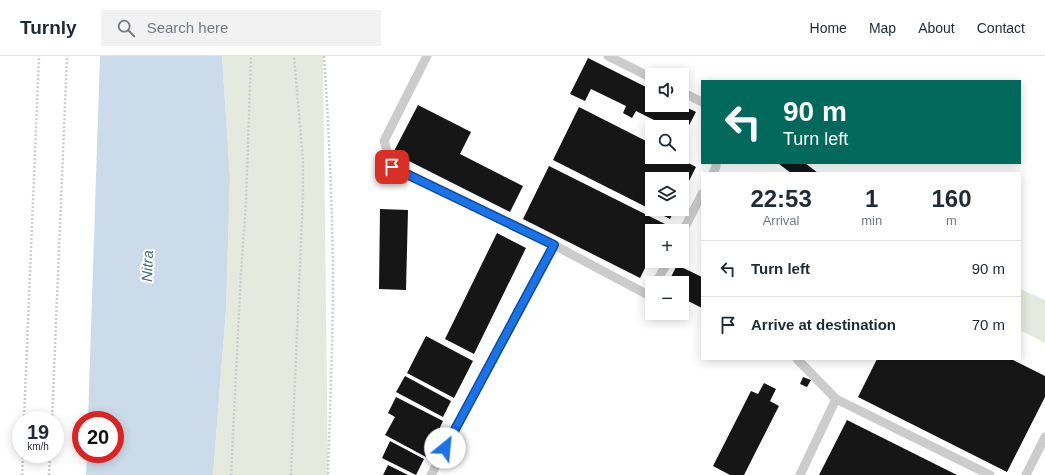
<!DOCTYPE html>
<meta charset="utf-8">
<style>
:root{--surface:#fff;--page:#f2f2f3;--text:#1f2937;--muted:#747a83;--line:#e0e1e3}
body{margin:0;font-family:Arial,sans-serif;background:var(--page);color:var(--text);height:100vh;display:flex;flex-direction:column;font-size:15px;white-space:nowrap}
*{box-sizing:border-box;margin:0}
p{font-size:13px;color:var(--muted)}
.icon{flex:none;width:22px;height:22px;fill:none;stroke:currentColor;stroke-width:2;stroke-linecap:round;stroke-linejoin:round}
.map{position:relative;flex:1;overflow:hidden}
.drawer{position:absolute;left:701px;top:116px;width:320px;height:188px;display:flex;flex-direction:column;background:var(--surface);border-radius:0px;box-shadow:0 2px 10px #0003}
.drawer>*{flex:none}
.top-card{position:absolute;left:701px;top:24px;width:320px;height:84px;border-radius:0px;box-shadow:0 2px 10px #0003;background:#00695c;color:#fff;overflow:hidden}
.buttons{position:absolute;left:645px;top:12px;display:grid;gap:8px}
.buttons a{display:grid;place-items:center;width:44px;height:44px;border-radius:0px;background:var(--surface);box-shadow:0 2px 10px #0003;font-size:20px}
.speed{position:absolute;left:12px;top:355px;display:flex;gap:8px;font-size:20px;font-weight:700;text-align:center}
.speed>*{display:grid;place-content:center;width:52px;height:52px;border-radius:50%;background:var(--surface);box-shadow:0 2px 10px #0003;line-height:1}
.speed small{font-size:10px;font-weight:400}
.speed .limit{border:6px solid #d22;background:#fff;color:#111}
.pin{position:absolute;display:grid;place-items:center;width:34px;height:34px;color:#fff;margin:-17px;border-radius:8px;box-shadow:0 2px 6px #0006}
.me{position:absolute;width:44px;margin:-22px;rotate:28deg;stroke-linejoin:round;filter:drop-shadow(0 0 3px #0008)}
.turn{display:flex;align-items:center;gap:14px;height:84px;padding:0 16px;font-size:18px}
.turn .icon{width:52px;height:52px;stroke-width:2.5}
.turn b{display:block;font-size:28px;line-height:34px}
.eta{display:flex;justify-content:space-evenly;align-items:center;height:68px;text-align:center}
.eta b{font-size:24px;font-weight:800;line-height:28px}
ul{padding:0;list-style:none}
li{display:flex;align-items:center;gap:12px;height:56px;padding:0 16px;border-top:1px solid var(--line)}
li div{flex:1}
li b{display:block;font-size:15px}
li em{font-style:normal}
header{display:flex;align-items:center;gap:24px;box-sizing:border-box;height:56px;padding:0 20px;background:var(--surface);border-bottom:1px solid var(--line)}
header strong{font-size:19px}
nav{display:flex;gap:22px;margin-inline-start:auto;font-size:14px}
.search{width:280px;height:36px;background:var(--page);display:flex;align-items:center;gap:10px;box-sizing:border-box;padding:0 14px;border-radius:0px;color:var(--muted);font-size:15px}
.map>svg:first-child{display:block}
.green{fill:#e4ebde}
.water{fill:#cbdbe9}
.building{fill:#161616}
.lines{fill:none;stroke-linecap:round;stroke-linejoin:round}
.path{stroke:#ccc;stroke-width:2.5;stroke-dasharray:2 2;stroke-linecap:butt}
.service{stroke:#ccc;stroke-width:9}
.route-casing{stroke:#114b97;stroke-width:10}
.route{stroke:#1a73e8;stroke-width:7}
.labels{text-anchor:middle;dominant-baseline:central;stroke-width:4;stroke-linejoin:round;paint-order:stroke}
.water-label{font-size:15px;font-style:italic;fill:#436a8a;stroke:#fff}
</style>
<header>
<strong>Turnly</strong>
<div class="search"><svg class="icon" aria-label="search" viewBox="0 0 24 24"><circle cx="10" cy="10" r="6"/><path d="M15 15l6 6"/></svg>Search here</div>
<nav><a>Home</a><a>Map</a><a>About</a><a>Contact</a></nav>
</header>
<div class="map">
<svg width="1045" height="419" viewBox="0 0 1045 419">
<rect width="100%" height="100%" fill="#fff"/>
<!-- green -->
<path class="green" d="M222,0H323L328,419H213L226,254L230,121Z
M1020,233L1045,244V287L1020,274Z"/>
<!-- water -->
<path class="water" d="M100,0H222L230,121L226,254L213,419H86L87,398H115V364H88Z"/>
<!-- building -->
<path class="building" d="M588,2L652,34V49H682L696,56L684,79L682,78V71H668L636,55L632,62L623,57L626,50L591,33L585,45L570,38Z
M418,49L471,76L460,98L523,130L510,156L393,97Z
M579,51L652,88V101H677L696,111L682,139V123H652V153H675L670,163L553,104Z
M780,107H805L818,117H791L779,108Z
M549,110L667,169L664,175H652V198L640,222L523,163Z
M380,153L408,154L406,234L379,233Z
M497,177L526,192L474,298L445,283Z
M677,209L702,221V252L682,242V227H668Z
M426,280L473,305L454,342L407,317Z
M877,303H1011L1045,320V341L1007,416L858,341Z
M405,320L451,345L443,361L396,336Z
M803,321L811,324L807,331L800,328Z
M764,327L776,333L770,345L779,350L744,419H730L713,410L751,335L758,338Z
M396,341L443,365L426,401L385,379L395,361L388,357Z
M847,364L957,419H819Z
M390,385L424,403L416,419L382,402Z
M388,409L408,419H383Z"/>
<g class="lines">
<!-- path -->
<path class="path" d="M324,0C329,72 332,144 333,216C333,283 330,351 328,419
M24,364L39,0
M52,364L67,0
M22,419L23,398
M49,419L50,398
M231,419L241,216L246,146L251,0
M291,419L303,138V105L294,0"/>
<!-- service -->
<path class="service" d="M427,0L384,85L392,111L554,189L650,240L652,236
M608,0L652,22
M682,36L702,46
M713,117L716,111V107
M682,177L702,138
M656,227L668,205
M797,303L836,343L990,419
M431,419L554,189
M800,419L836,343
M1026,419L1045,381"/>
</g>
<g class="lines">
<defs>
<path id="route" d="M392,111L554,189L445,392"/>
</defs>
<!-- route casing -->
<use href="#route" class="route-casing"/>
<!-- route -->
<use href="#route" class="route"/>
</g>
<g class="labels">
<!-- water labels -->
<g class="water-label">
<text transform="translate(147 210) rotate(-88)">Nitra</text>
</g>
</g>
</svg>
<div class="buttons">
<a><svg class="icon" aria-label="sound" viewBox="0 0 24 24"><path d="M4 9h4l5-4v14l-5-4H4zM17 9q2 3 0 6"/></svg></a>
<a><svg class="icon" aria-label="search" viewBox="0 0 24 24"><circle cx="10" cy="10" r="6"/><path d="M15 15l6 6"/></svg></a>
<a><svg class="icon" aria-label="layers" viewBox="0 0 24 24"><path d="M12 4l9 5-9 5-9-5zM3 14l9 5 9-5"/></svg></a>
<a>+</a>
<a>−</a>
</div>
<div class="speed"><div>19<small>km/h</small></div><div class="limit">20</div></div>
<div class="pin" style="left:392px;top:111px;background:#d93025"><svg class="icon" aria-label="arrive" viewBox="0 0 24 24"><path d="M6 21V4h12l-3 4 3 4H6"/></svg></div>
<svg class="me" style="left:445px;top:392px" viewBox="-20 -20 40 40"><circle r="19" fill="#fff"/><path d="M0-13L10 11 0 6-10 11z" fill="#1a73e8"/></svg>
<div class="top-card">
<div class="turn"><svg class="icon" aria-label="left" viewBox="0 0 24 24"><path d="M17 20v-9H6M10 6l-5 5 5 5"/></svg><div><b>90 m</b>Turn left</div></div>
</div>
<section class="drawer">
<div class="eta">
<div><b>22:53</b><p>Arrival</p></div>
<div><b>1</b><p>min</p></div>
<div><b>160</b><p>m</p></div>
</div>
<ul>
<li><svg class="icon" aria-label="left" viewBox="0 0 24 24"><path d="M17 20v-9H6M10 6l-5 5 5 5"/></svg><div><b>Turn left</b></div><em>90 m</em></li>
<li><svg class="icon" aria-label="arrive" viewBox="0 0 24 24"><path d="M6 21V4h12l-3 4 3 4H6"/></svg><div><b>Arrive at destination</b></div><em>70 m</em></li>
</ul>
</section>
</div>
